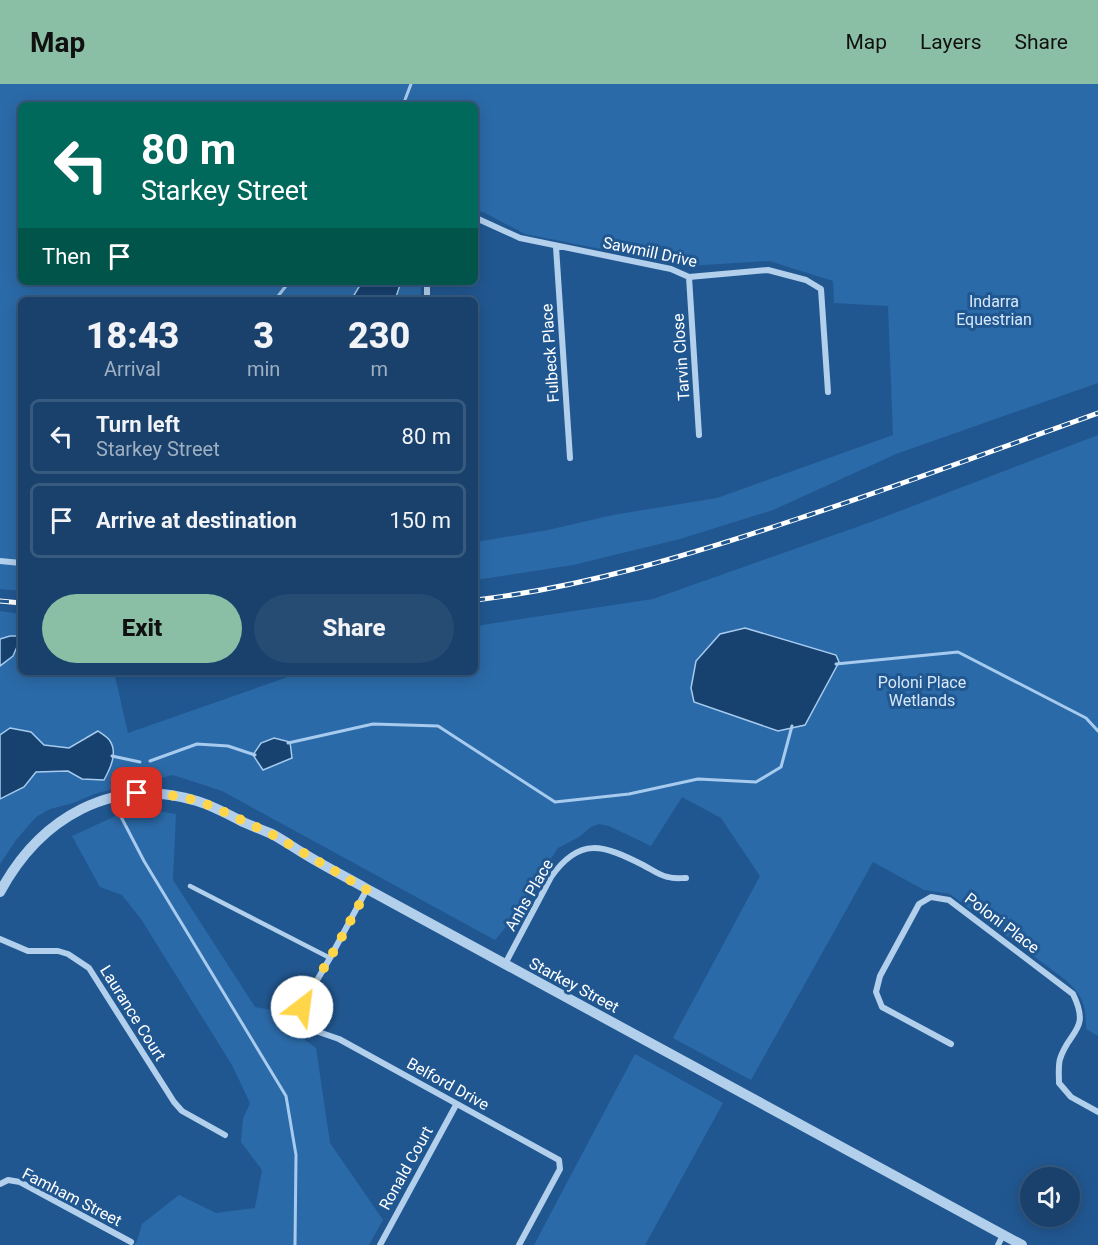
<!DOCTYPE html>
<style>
:root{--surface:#19416c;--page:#264c74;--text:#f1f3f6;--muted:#9fafc2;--line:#375a7f;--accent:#8abfa5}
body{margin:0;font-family:Roboto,sans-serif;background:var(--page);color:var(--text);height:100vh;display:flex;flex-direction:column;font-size:22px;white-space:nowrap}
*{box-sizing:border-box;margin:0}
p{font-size:20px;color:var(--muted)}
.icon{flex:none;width:33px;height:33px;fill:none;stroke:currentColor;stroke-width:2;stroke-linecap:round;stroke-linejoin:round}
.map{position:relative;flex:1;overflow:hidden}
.panel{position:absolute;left:18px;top:213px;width:460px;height:378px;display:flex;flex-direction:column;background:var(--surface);border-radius:9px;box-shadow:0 3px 15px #0003,0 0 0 2px var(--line)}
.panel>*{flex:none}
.banner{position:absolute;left:18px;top:18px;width:460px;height:183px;border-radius:9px;box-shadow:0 3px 15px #0003,0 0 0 2px var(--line);background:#00695c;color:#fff;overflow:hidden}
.fabs{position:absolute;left:1020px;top:1083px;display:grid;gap:12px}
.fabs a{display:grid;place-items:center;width:60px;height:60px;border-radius:50%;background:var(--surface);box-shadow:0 3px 15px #0003,0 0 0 2px var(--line);font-size:30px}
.pin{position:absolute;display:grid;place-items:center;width:51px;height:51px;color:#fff;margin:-26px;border-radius:12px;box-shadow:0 3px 9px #0006}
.me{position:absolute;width:66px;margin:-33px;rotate:30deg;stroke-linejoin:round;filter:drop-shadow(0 0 4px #0008)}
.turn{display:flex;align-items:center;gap:21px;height:126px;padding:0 24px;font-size:27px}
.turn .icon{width:78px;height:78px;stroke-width:2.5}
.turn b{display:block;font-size:42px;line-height:51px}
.then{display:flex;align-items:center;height:57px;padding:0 24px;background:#0003;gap:12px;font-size:22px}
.eta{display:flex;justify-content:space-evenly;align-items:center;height:102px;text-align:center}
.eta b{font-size:36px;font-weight:800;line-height:42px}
.primary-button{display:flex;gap:12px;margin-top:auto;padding:12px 24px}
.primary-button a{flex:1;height:69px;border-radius:36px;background:var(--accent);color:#111;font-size:24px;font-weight:800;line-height:69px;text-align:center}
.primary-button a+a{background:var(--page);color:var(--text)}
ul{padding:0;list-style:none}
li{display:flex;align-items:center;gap:18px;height:75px;margin:0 12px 9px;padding:0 12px;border:3px solid var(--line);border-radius:9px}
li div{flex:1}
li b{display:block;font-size:22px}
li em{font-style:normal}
header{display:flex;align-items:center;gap:36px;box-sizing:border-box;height:84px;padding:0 30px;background:var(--accent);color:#111}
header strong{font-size:28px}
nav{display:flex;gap:33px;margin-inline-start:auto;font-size:21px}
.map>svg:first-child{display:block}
.green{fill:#2b6aa8}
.water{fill:#17416f;stroke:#a6cbee;stroke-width:1.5}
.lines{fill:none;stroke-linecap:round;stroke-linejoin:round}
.stream{stroke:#a6cbee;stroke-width:3}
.service{stroke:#b2cfec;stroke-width:4.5}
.minor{stroke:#b2cfec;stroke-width:6}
.tertiary{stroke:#b2cfec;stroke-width:10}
.rail-casing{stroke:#fff;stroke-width:5}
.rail{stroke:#215790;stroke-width:3;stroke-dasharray:9;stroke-linecap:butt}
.route{stroke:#ffd54a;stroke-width:10;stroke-dasharray:0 18}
.labels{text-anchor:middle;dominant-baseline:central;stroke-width:6;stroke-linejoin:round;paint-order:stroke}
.street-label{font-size:16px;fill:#fff;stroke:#215790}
.park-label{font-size:16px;fill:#d7e8f9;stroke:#215790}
</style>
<header>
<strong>Map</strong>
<nav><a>Map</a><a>Layers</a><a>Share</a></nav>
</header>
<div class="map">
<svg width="1098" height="1161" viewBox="0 0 1098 1161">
<rect width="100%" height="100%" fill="#215790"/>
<!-- green -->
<path class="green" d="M0,0H1098V299L896,370L773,426L680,455L573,481L476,496V458L548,446L613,431L717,414L893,351L888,222L834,219L833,197L769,177L687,182L525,150L485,129L476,126V21H21V198H421V216H21V507L0,505Z
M1098,351V952L1086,945C1086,920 1083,911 1063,894L950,810L924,806L873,778L751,996L673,954L760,792L721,734L682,713L651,762L609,742L599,740L591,743L579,753L558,764L510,838L495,856L222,707L173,691L97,709L73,719L50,725L36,733L16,756L0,780V715L24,703L36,688L68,686L82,695L85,653L70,664L44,661L31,648L10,644L0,651V582L13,572L19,557L21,560V588H114L128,649L302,588H476V542L653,515L871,438Z
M0,527L21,530V546L18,552H10L0,555Z
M156,727L176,730L173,796L255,923L288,929L297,950L316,964L330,1059L383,1136L369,1161H134L137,1157L142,1140L179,1111L216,1129L255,1124L262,1086L241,1058L243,1035L250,1019L232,981L141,835L122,811L100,803L72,752L124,728Z
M635,970L723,1019L645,1161H534Z"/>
<!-- water -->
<path class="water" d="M362,198H401L395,216H351Z
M745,544L836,571L839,578L805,641L778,647L694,618L691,604L696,577L720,550Z
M21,546V560L19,558L13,572L0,582V555L10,552H17Z
M10,644L31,648L44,661L69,664L98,647C101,649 108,653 110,657C118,669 110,685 104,696L82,695L68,687L36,688L24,703L0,715V651Z
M274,654L290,658L292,674L263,686L253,671L261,659Z"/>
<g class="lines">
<!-- stream -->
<path class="stream" d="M403,21L411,0
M275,216L289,198
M836,580L958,568L1086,634L1098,647
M288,659L373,640L438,642L555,718L629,710L698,695L756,698L781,683L792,642
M112,672L140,678
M150,677L197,660L228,662L255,671
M118,727L144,777L286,1012L296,1071L295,1161"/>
<!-- service -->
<path class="service" d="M190,802L330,874"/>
<!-- minor -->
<path class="minor" d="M476,134L520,154L671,185L689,193L768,186L806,196L821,205L828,308
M556,163L570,374
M689,193L699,351
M427,216V198
M0,477L21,479
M367,805L330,874L316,898L305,910L302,923L304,937L313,946L339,955L559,1076L560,1085L519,1161
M0,855L28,867H58L68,870L89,884L174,1018L182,1027L225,1051
M505,880L551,793C580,752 603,761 643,781C651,785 660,792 668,793C674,795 680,794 686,794
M951,960L882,923L876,908L880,892L919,820L931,813L949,816L1073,910C1091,947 1069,946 1060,975C1058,982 1059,992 1059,999L1071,1013L1098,1028
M0,1100L8,1096L20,1098L131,1158
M380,1161L456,1021
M998,1161L1003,1151"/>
<!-- tertiary -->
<path class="tertiary" d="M0,808C40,734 112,691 197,717C213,722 228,730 243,738C252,742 262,746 272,750C283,756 293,763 303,769C324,782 346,793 367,805L1022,1161"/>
<defs>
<path id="rail" d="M476,516C585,503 693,470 797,435C898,402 998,365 1098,329
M0,517L21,519"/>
</defs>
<!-- rail casing -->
<use href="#rail" class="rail-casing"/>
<!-- rail -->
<use href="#rail" class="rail"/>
</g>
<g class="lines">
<!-- route -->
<path class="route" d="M137,709L176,712L198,717L218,725L273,751L367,806C354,830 341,855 327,879C318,894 306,907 302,923"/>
</g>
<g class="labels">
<!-- street labels -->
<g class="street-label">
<text transform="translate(650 168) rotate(12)">Sawmill Drive</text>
<text transform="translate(550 269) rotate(-94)">Fulbeck Place</text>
<text transform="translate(681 273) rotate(-94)">Tarvin Close</text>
<text transform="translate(529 811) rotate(-60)">Anhs Place</text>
<text transform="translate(1002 839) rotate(37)">Poloni Place</text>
<text transform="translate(574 901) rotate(28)">Starkey Street</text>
<text transform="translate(133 929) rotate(58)">Laurance Court</text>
<text transform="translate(448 1000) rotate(29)">Belford Drive</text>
<text transform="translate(406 1084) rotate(-61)">Ronald Court</text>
<text transform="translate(72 1113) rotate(27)">Famham Street</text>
</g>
<!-- park labels -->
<g class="park-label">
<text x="994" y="217">Indarra<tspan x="994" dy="18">Equestrian</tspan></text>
<text x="922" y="598">Poloni Place<tspan x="922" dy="18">Wetlands</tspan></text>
</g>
</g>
</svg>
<div class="fabs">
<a><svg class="icon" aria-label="sound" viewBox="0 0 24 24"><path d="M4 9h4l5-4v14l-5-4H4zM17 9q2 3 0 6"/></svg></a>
</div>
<div class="pin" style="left:137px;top:709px;background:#d93025"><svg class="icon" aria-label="arrive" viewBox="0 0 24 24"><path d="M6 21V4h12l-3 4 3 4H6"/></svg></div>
<svg class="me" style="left:302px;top:923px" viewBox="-20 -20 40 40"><circle r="19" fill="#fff"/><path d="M0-13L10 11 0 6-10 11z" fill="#ffd54a"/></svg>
<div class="banner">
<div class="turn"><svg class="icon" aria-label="left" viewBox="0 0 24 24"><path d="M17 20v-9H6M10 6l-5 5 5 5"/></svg><div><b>80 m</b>Starkey Street</div></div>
<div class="then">Then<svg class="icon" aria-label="arrive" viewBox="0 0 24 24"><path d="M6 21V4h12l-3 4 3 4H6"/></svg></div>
</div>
<section class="panel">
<div class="eta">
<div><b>18:43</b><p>Arrival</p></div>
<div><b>3</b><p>min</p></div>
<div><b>230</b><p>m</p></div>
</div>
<ul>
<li><svg class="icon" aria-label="left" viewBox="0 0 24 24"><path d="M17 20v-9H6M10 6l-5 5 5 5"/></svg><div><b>Turn left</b><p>Starkey Street</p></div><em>80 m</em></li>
<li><svg class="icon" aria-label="arrive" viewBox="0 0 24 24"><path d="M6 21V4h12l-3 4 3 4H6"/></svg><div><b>Arrive at destination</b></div><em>150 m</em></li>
</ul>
<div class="primary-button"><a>Exit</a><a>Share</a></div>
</section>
</div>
